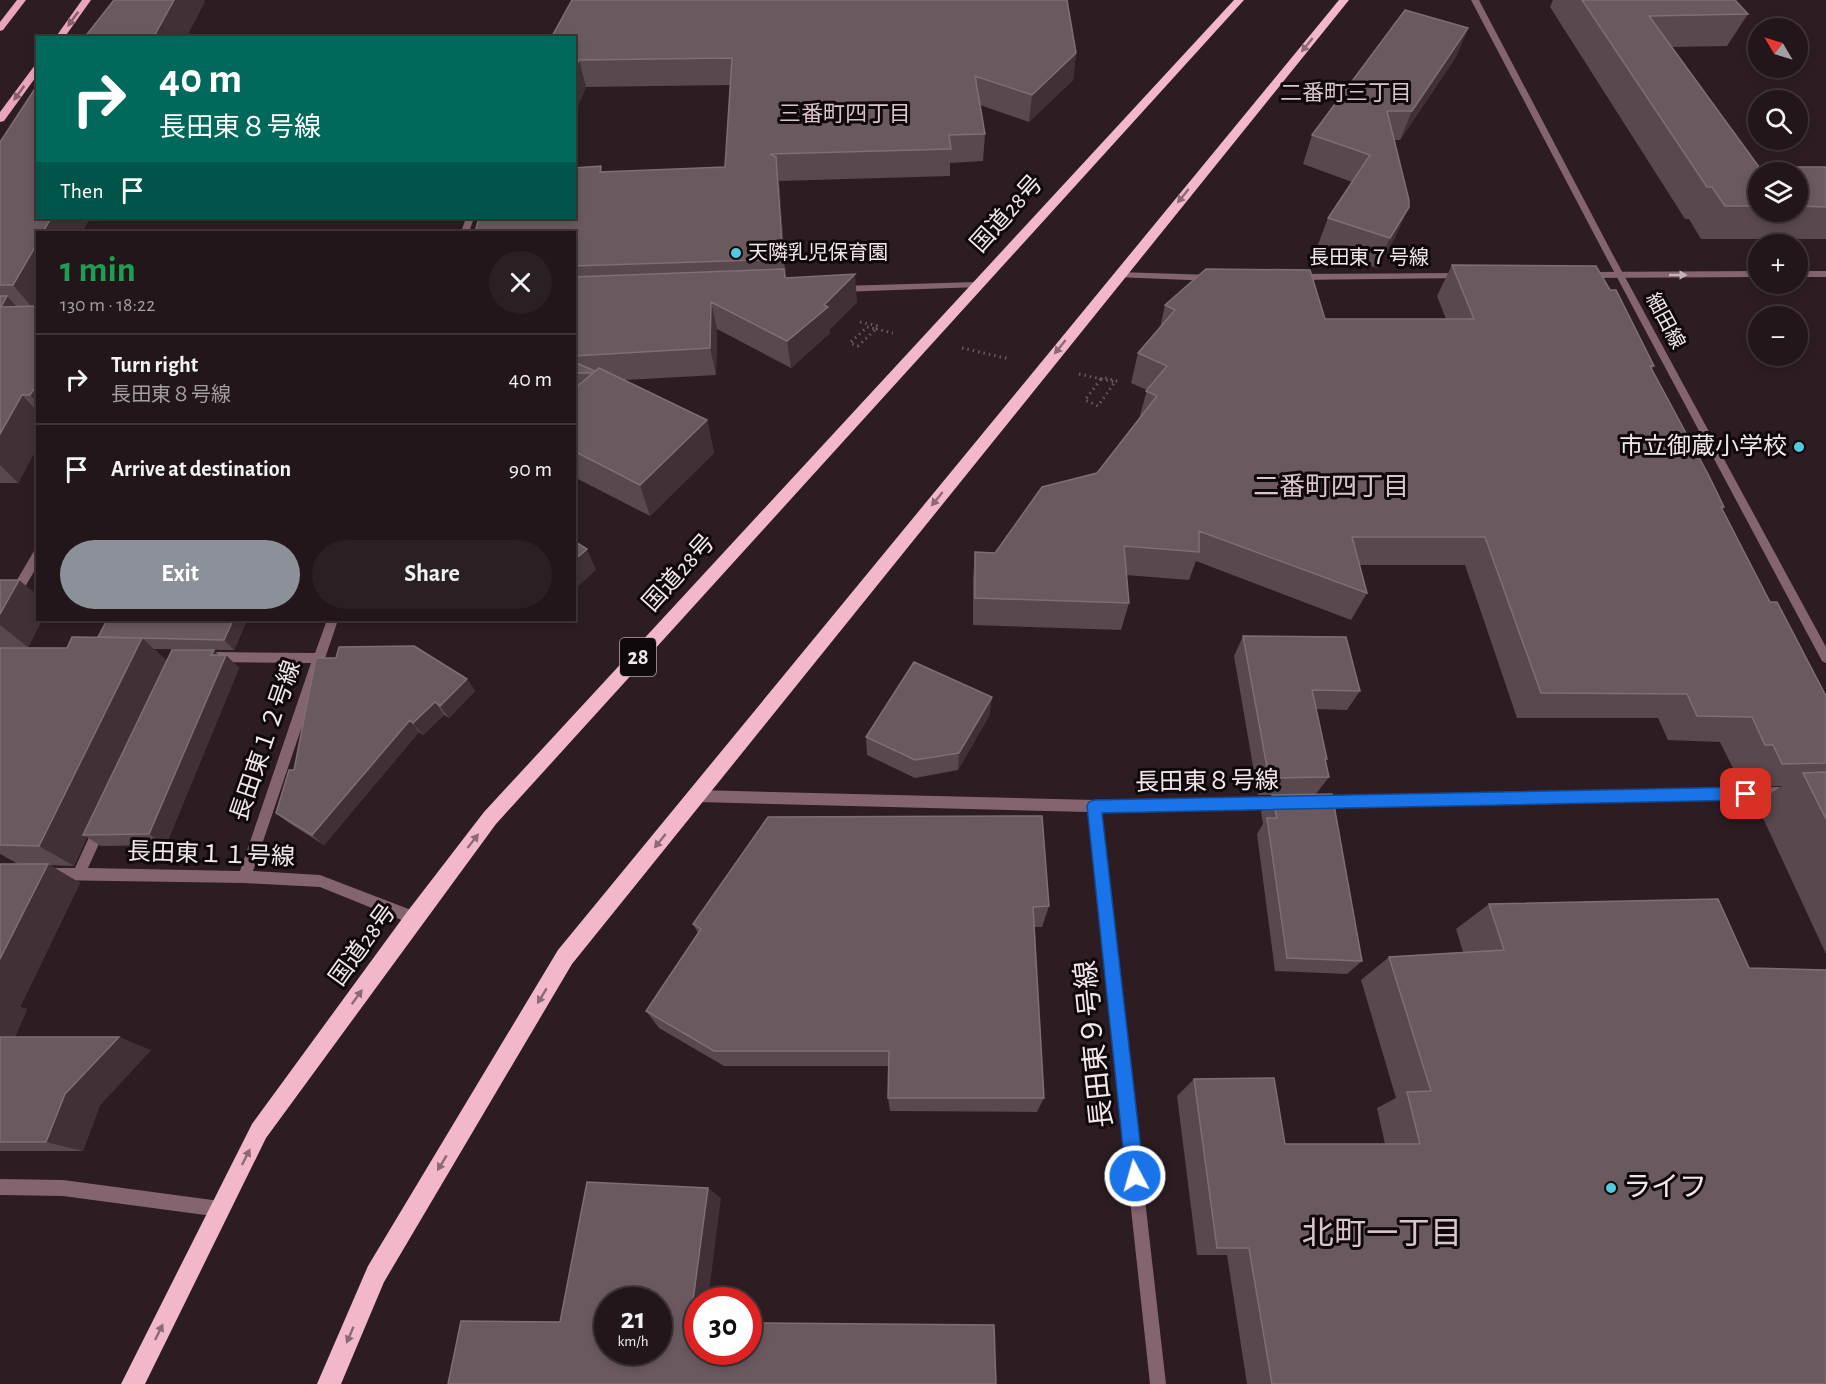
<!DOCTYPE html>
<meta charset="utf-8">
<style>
:root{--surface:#22161a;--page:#2a1f23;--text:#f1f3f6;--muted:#a29fa2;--line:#3f3539;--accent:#8c9099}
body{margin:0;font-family:"Alegreya Sans","Noto Sans JP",sans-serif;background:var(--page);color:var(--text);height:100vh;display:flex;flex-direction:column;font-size:22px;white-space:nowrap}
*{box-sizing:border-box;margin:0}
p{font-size:20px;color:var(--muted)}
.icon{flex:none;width:33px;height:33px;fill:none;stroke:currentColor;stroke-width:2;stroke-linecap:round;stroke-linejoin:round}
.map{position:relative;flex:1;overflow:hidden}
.side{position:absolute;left:36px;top:231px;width:540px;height:390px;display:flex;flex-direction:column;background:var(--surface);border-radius:0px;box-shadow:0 3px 9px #0003,0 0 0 2px var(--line)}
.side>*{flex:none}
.guide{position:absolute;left:36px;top:36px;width:540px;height:183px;border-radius:0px;box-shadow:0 3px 9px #0003,0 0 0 2px var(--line);background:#00695c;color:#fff;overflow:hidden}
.needle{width:39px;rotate:308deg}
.tools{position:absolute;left:1748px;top:18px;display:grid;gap:12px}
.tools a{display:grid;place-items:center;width:60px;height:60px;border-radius:50%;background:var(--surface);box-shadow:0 3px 9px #0003,0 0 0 2px var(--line);font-size:30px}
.speed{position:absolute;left:594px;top:1287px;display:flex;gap:12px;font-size:30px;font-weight:700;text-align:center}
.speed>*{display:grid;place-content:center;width:78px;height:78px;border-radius:50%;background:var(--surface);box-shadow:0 3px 9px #0003,0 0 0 2px var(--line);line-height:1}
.speed small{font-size:15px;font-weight:400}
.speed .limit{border:9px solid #d22;background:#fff;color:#111}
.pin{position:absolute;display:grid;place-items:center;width:51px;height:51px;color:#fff;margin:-26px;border-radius:12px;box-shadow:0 3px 9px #0006}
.me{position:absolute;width:66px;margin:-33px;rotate:354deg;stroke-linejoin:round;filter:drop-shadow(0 0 4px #0008)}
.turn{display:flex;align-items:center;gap:21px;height:126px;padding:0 24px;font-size:27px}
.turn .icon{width:78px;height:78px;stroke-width:2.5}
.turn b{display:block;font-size:42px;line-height:51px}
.then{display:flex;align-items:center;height:57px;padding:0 24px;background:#0003;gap:12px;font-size:22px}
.round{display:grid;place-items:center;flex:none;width:63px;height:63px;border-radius:32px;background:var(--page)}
.overview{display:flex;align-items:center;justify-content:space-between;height:102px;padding:0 24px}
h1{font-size:36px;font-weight:700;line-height:45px;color:#1e9e55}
.cta{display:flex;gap:12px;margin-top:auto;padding:12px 24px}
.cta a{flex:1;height:69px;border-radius:36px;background:var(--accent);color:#fff;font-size:24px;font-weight:700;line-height:69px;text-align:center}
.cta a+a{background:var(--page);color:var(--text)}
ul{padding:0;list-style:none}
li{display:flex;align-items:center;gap:18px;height:90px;padding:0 24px;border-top:2px solid var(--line)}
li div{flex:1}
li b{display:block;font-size:22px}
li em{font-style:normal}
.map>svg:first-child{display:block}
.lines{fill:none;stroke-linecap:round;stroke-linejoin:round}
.path{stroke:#695b5f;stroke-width:3;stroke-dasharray:1.5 4;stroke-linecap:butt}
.minor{fill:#84646e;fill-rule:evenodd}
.tertiary{fill:#84646e;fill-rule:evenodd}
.primary{fill:#e9a5bb;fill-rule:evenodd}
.trunk{fill:#f2b8ca;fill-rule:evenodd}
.wall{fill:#59484e;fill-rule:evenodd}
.shaded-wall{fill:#413035}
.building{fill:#6a595f;stroke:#7f6f74;stroke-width:1.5;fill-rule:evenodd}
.oneway{fill:#875f6c}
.oneway2{fill:#8c6974}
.oneway3{fill:#c6b3b8}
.route{fill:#1a73e8;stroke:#114b97;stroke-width:1.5}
.poi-dot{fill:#53cbdb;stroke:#10090c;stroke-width:2}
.labels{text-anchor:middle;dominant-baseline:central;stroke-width:6;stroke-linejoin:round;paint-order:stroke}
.far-poi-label{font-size:20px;fill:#f2e7ea;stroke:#10090c;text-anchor:start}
.far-street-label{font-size:20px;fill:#f2e7ea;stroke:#10090c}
.far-neighbourhood-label{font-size:22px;fill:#dbc5cc;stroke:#10090c}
.shield{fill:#10090c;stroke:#aea4a7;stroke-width:1.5}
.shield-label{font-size:22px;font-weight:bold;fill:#f2e7ea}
.street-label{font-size:24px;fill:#f2e7ea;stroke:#10090c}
.poi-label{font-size:24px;fill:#f2e7ea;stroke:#10090c;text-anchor:end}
.neighbourhood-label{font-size:26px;fill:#dbc5cc;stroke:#10090c}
.near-street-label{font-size:28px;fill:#f2e7ea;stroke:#10090c}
.near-poi-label{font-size:28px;fill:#f2e7ea;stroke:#10090c;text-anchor:start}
.near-neighbourhood-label{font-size:32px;fill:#dbc5cc;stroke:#10090c}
</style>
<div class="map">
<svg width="1826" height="1384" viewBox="0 0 1826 1384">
<rect width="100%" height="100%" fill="#2d1d22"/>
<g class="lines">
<!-- path -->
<path class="path" d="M860,322L879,326
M867,327L876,329L858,346L850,343Z
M876,329L893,333
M876,329L879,326
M962,348L1010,359
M1079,374L1101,379
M1101,379L1115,382L1098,406L1085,400Z
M1101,379L1102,377L1120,382"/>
<!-- minor -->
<path class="minor" d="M466,218H474L469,232H461Z
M1758,271V277L1587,278L1582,275L1587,272Z
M1797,271H1826V277H1797Z
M1118,272L1213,275L1218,278L1213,281L1115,277L1113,275Z
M1462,273L1465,274V278L1296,280L1291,277L1296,274Z
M976,282L981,285L979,287L840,292L835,289L840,286Z
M38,550V565L4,622L0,624V609L34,551Z
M327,620H338L253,871L320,875L419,913L421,918L419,923L414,925L320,887L244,883L49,880L44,878L42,874L44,870L49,868H75L96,822L101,820L106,822L107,826L88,868L240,871L311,663L214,662L210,660L208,657L210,654L214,652L315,653Z
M1786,787L1790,789L1792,793L1790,797L1786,799L1317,808L1312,806L1311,802L1312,798L1317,796Z
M697,790L1094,800L1282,797L1287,799L1288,803L1287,807L1282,809L1101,812L1166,1384H1150L1088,812L697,802L692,800L691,796L692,792Z
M0,1179L63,1180L220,1201L226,1203L228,1209L226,1215L220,1217L63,1196L0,1195Z"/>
<!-- tertiary -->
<path class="tertiary" d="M1471,0H1479L1612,253L1826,647V663L1822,661L1604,253Z"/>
<!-- primary -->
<path class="primary" d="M17,0H26L3,30L0,31V22Z
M82,0H91L64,38H55Z
M38,64V74L4,121L0,122V112L35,65Z"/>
<!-- trunk -->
<path class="trunk" d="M1234,0H1244L496,824L266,1138L145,1384H121L252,1124L407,912L484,812Z
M1339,0H1349L572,964L384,1282L341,1384H317L368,1266L558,950Z"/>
</g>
<!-- wall -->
<path class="wall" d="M1553,0H1735L1748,14L1727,46L1672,47L1759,167H1826V239H1701L1689,219H1685L1550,7ZM1758,172H1797V212H1758Z
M1468,28L1456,57L1400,140H1394L1396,236L1377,268L1317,247L1328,218L1352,182L1303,164L1312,135Z
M574,38L1076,53L1073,80L1029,122L980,105L985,134L983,161L950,163V176L779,181L786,278L857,302L830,329V333L791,368L717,329L716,375L625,380L707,420L714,453L650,516L574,477V232L601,166L602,172L725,167L730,85L586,87L574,115Z
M0,142L90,218L82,232H38V446L18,483H0Z
M1452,265L1610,290L1654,366L1652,369L1724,507L1722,509L1770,602L1826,696V954L1756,803L1782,786L1748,787L1740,768H1733L1720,742L1668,740L1658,718H1517L1465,565H1359L1367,593L1351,620L1196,561L1189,580L1126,575L1129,603L1121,630L973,625V580L975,552L995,553L1097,473L1139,419L1147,390L1131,383L1138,353L1160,328L1165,305L1325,319H1446L1437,296Z
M0,580H19L38,596V620H42L28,647H2L67,648L98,637L247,620L234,650L154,649L167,661L226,655L239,668L166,845L101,846L87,837L74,866L50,865L80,883L20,1007L27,1009L15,1037L151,1050L100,1105L83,1151H0V864H18L0,854Z
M1243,636L1360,691L1347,710L1316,709L1327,759L1326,761L1329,777L1316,794L1362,961L1347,974L1275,971L1257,834L1263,824L1261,812L1272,795H1258L1234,656Z
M336,658L467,679L475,691L449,718L444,715L423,735L419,732L324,845L289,823L276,813L294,770Z
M992,697L989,716L958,770L915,778L867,755L866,737Z
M768,817L1049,906L1042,927H1034L1044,1098L1037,1112L890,1111L888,1098L889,1066H724L659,1028L646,1011L698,933L693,924Z
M1489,904L1749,968L1826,1384H1247L1227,1255H1197L1177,1096L1194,1079L1285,1144H1385L1377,1108L1396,1098L1361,980L1389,957L1463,952L1456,929Z"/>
<!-- shaded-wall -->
<path class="shaded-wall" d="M174,0H204L205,2L186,38H153Z
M1468,28L1456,57L1400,140L1412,111Z
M1076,53L1073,80L1029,122L1032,95Z
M579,60L586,87L574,115V70Z
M776,157L779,184L787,286L783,259Z
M1409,207L1396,236L1377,268L1390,238Z
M51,218H90L82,232H43Z
M38,242V314L13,285Z
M855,274L857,302L830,329V333L791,368L787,341Z
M7,296L33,325L1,307Z
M711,302L717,329L716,375L710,348Z
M38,383V403L30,395Z
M22,395L38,412V446L18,483L0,465V434Z
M707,420L714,453L650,516L640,485Z
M587,549L596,570L574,590V560Z
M19,580L38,596V620H42L28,647L0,625V614Z
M233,620H247L234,650L224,640Z
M142,638L169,663L83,835L87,837L74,866L39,846Z
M214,650L223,660L226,655L239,668L166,845L149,834Z
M467,679L475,691L449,718L440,706Z
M992,697L989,716L958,770L959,753Z
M435,702L444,715L423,735L413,723Z
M410,720L419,732L324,845L312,835Z
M48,864L80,883L20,1007L27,1009L9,1050L0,1047V959Z
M119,1037L151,1050L100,1105L83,1151L46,1142L65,1094Z
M708,1188L721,1198L708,1300H698V1324L690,1323Z"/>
<!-- building -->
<path class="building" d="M114,0H174L153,38H84Z
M572,0H1067L1076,53L1032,95L975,76L985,134L949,135L951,149L770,154L776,157L783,259L574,266V232H475L479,218H574V168L601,166L600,172L725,167L732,58L579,60L574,70V38H551Z
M1582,0H1735L1748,14L1649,16L1759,167H1826V207L1797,206V172H1758V206H1725L1712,187H1707Z
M1405,10L1468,28L1412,111H1387L1409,200V207L1390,238L1328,218L1370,155L1312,135Z
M38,84V218H51L43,232H38V242L13,285H0V142Z
M1452,265L1596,266L1610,290H1616L1654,366H1650L1708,474L1724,507H1721L1770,602H1777L1826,696V763L1782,764L1773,745H1765L1752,717L1697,716L1687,694L1541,693L1485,537H1352L1367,593L1199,531V552L1124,546L1129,603L975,598V552L995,553L1042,487L1097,473L1157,396L1146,391L1167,366L1138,353L1175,310L1165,305L1206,269L1310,270L1325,319H1474Z
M784,269L785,278L855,274L824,305L828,307L787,341L711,302L710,348L574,356V277Z
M0,296H7L1,307L38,306V383L30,395H22L0,434Z
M574,362L595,371L593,373H574Z
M599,368L707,420L640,485L574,451V389Z
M574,541L587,549L574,560Z
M0,580H19L0,614Z
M107,620H233L224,640L98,637Z
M1243,636L1346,637L1360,691L1312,690L1327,759H1325L1329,777L1269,778Z
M72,637L142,638L39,846L0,845V648H67Z
M414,646L467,679L440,706L435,702L413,723L410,720L312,835L276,813L289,770H294L316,658H336L339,647Z
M172,650H214L211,655H226L149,834L83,835Z
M914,662L992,697L959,753L915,760L866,737Z
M1826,772V819L1803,773Z
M1332,794L1362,961L1287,958L1267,818H1277L1272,795Z
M1042,816L1049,906L1033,907L1044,1098H888L889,1051H714L646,1011L701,929L693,924L768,817Z
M0,864H48L0,959Z
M1718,899L1749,968L1826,970V1384H1272L1249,1248H1217L1194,1079L1274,1078L1285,1144H1420L1407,1092L1431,1091L1389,957L1504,950L1489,904Z
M0,1037H119L65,1094L46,1142H0Z
M587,1182L708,1188L690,1323H698V1352H748V1323L994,1325L996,1384H448L461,1321L560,1322ZM608,1300H658V1352H608Z"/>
<!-- one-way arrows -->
<defs><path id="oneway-solid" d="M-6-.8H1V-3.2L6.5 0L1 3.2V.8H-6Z" transform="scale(1.5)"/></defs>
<g class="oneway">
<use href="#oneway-solid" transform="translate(73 19) rotate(126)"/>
<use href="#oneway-solid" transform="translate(19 93) rotate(126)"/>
</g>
<g class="oneway2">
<use href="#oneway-solid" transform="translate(1307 45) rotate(129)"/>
<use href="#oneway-solid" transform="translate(1183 196) rotate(129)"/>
<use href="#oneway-solid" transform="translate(1060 347) rotate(129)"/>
<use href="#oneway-solid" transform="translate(937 499) rotate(129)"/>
<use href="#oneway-solid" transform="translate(473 841) rotate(-52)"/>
<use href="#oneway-solid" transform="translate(660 841) rotate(129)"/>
<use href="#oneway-solid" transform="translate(542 996) rotate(121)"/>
<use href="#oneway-solid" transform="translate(357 997) rotate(-54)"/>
<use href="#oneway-solid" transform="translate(246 1157) rotate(-63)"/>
<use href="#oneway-solid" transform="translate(442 1163) rotate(121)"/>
<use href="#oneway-solid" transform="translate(159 1332) rotate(-64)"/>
<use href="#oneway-solid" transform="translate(350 1335) rotate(113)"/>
</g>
<use class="oneway3" href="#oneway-solid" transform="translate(1678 275)"/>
<!-- route -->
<path class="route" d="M1746,787L1751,789L1754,794L1751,798L1746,800L1102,813L1144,1176L1141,1182L1135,1185L1129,1182L1126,1176L1087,806L1089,802L1094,800Z"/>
<!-- markers -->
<g class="poi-dot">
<circle cx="736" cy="253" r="6"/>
<circle cx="1799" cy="447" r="6"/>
<circle cx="1611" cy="1188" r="6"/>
</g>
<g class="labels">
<!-- far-poi labels -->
<g class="far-poi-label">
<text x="748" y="253">天隣乳児保育園</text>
</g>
<!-- far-street labels -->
<g class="far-street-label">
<text x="1369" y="258">長田東７号線</text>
<text transform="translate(1665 321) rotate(62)">細田線</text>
</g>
<!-- far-neighbourhood labels -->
<g class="far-neighbourhood-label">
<text x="1346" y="93">二番町三丁目</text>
<text x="845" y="114">三番町四丁目</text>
</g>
<!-- shield labels -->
<rect class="shield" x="620" y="638" width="36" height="38" rx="4.5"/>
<g class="shield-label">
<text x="638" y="657">28</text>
</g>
<!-- street labels -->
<g class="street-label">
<text transform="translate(1007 214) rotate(-48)">国道28号</text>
<text transform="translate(679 573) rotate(-48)">国道28号</text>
<text transform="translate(266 741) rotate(-71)">長田東１２号線</text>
<text transform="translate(1207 782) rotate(-1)">長田東８号線</text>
<text transform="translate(211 855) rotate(2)">長田東１１号線</text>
<text transform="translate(363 945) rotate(-54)">国道28号</text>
</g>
<!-- poi labels -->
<g class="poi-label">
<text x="1787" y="447">市立御蔵小学校</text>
</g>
<!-- neighbourhood labels -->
<g class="neighbourhood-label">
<text x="1331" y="487">二番町四丁目</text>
</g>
<!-- near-street labels -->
<g class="near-street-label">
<text transform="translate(1095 1044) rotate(-96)">長田東９号線</text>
</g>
<!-- near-poi labels -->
<g class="near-poi-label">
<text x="1623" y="1188">ライフ</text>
</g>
<!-- near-neighbourhood labels -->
<g class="near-neighbourhood-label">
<text x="1382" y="1234">北町一丁目</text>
</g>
</g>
</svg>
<div class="tools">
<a><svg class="needle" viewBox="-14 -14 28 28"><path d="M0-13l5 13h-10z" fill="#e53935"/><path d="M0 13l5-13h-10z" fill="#a29fa2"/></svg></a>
<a><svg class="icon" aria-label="search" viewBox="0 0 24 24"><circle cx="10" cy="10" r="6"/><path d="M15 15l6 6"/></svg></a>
<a><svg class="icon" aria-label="layers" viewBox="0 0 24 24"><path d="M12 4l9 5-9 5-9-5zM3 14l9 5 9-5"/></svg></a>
<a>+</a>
<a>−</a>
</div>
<div class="speed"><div>21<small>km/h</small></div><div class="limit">30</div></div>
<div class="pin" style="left:1746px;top:794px;background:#d93025"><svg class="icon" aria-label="arrive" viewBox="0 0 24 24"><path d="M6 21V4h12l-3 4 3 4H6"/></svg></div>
<svg class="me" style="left:1135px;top:1176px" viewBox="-20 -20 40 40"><circle r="17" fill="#1a73e8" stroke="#fff" stroke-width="3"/><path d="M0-11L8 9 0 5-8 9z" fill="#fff"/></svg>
<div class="guide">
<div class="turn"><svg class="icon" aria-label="right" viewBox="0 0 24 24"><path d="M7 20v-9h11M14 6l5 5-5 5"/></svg><div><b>40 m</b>長田東８号線</div></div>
<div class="then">Then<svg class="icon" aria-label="arrive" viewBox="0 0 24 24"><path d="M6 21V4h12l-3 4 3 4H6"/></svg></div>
</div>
<section class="side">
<div class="overview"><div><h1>1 min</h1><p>130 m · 18:22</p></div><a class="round"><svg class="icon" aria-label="close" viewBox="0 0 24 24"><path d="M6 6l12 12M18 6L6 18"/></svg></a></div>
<ul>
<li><svg class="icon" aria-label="right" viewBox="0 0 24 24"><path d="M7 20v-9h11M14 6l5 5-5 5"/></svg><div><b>Turn right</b><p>長田東８号線</p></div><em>40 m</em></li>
<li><svg class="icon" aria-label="arrive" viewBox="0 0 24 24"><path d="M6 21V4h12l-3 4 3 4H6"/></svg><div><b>Arrive at destination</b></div><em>90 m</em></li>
</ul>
<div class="cta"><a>Exit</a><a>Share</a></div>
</section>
</div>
